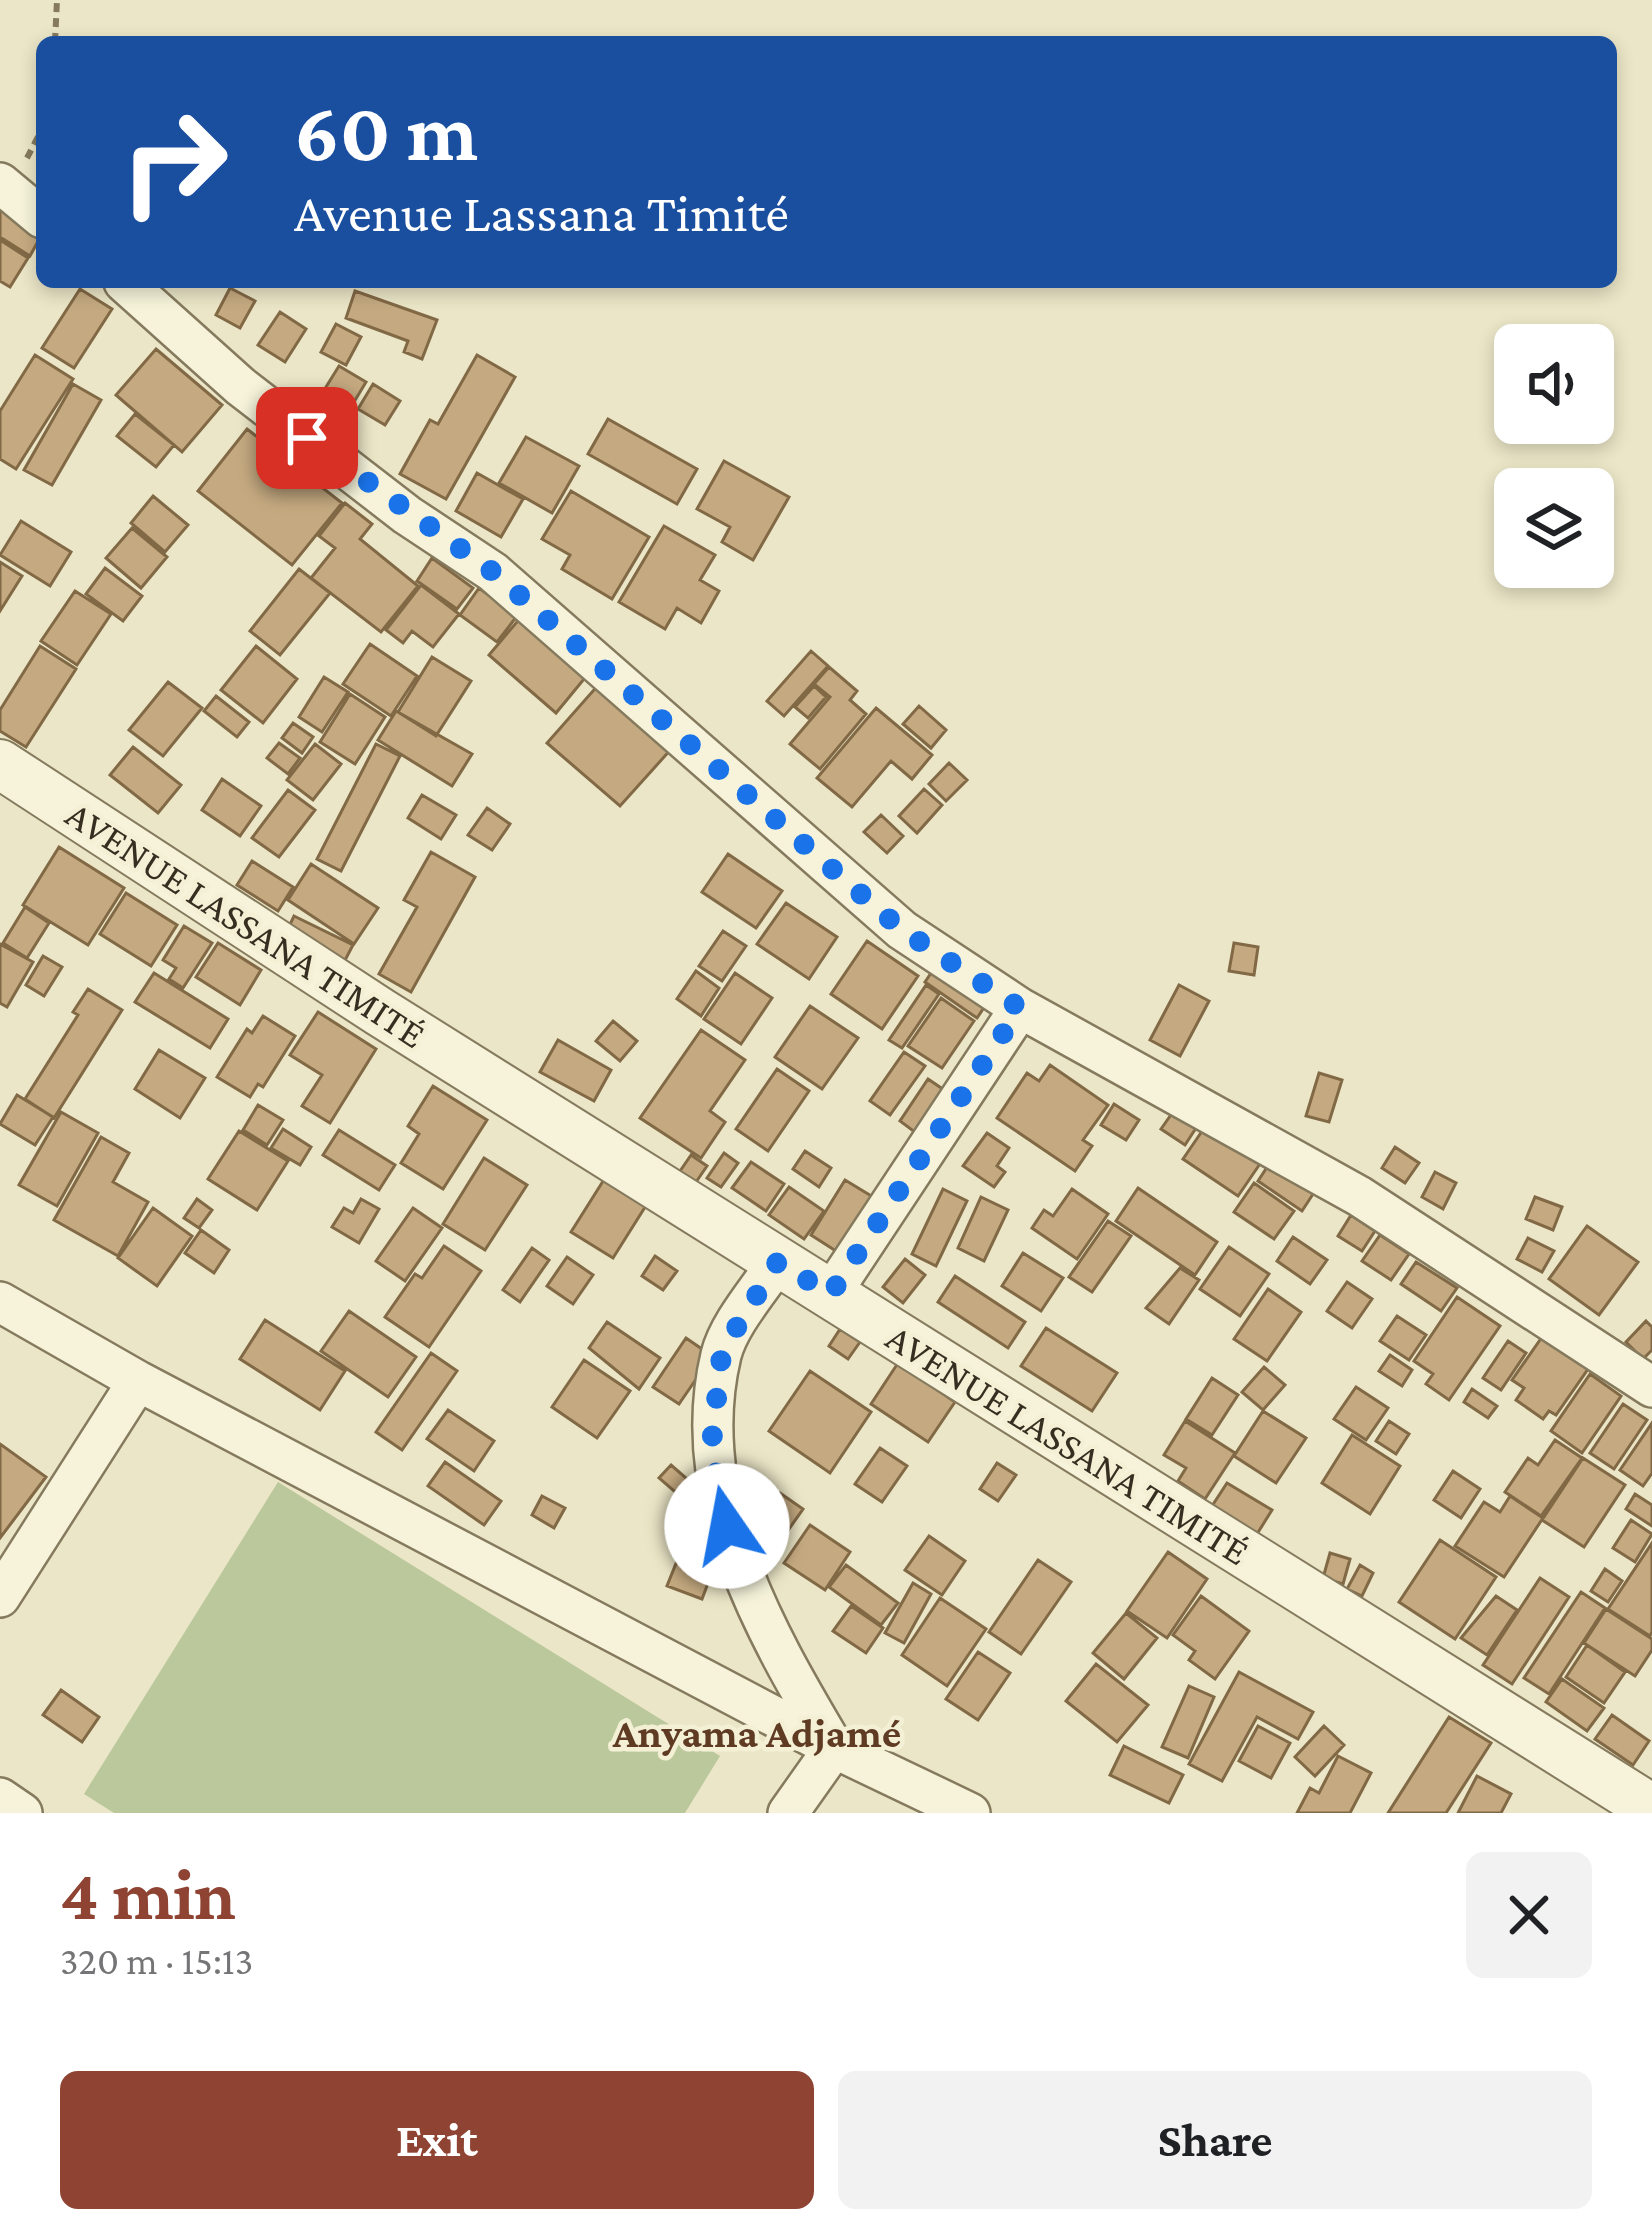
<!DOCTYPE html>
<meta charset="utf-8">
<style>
:root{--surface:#fff;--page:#f2f2f2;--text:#202124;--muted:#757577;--accent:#8e4333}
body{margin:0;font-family:"Crimson Pro",serif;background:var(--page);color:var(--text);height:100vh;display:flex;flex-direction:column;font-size:45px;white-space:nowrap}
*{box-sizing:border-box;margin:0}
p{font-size:39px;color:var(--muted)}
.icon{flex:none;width:66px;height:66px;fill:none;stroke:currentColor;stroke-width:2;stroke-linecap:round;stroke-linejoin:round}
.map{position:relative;height:1813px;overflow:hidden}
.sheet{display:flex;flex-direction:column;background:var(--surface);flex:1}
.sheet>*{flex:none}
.banner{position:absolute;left:36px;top:36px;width:1581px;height:252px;border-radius:18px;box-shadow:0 6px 18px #0003;background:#1a4fa0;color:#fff;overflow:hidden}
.controls{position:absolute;left:1494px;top:324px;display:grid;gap:24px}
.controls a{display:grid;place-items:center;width:120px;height:120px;border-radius:18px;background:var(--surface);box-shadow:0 6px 18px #0003;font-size:60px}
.pin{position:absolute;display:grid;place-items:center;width:102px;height:102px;color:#fff;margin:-51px;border-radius:24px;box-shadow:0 6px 18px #0006}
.me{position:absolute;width:132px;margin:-66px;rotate:348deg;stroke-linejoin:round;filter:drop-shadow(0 0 9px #0008)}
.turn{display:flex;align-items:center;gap:42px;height:252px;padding:0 60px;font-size:54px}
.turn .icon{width:156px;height:156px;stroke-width:2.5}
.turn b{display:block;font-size:84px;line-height:102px}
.round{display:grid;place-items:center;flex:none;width:126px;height:126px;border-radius:18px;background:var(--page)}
.head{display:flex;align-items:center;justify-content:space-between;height:204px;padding:0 60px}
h1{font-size:72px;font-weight:700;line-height:90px;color:var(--accent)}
.primary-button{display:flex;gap:24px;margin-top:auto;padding:24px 60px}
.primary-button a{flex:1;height:138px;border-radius:18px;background:var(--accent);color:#fff;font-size:48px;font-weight:700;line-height:138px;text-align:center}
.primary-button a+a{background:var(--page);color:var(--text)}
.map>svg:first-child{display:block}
.green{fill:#bbc89c}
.building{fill:#c5aa81;stroke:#826946;stroke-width:3}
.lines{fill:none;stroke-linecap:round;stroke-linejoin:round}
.minor-casing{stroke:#857a5e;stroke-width:44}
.tertiary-casing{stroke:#857a5e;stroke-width:52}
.path{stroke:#857a5e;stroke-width:6;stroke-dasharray:9 6;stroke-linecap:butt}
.minor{stroke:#f6f3da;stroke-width:39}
.tertiary{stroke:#f6f3da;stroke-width:48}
.route{stroke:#1a73e8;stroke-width:21;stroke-dasharray:0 37.8}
.labels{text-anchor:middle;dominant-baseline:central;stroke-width:9;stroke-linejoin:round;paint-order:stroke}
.street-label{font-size:39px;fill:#362f21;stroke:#f3f0d6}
.neighbourhood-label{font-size:42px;font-weight:bold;fill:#5f3b24;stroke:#f3f0d6}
</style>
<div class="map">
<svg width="1652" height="1813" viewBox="0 0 1652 1813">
<rect width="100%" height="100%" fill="#ebe6c7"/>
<!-- green -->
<path class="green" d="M278,1482L720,1756L685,1813H114L84,1794Z"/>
<!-- building -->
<path class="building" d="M0,208L42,234L30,256L0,237Z
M0,240L28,258L10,287L0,281Z
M230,288L255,301L240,328L216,315Z
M80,289L112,309L74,368L42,348Z
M355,291L437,320L422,359L404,352L408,341L346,318Z
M280,312L306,329L285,362L258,345Z
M336,324L361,337L346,365L321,352Z
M156,349L222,405L182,452L116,395Z
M35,355L73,379L16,469L0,459V411Z
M477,355L515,377L446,499L400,474L430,420L438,424Z
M339,366L366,382L348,412L321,395Z
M73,384L101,400L52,485L24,470Z
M373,384L400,401L385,425L358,409Z
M135,414L174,445L156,467L117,436Z
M608,419L697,469L677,504L588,454Z
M247,429L342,503L292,565L198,491Z
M526,437L579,466L552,513L499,483Z
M724,461L789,497L753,560L722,542L730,527L697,509Z
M477,473L523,499L501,537L456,511Z
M571,491L649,537L612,599L562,569L570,555L542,539Z
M153,496L188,525L165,552L131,523Z
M345,503L372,524L360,539L418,586L381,632L311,578L335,548L319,536Z
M21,521L71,552L50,586L0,555Z
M664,526L715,555L700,580L719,591L701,623L677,608L665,629L619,602Z
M132,528L167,557L141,588L106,558Z
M432,558L473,588L457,609L417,581Z
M0,562L22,576L0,611Z
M105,568L142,596L123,621L86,594Z
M299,569L330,593L280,655L250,631Z
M421,585L459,614L433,647L412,631L403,643L386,630Z
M479,588L517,616L497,642L460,615Z
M75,591L111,614L77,665L41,641Z
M522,616L589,673L556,713L489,655Z
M370,644L417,676L391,716L343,684Z
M40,646L76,669L26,747L0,731V710Z
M256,646L297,679L263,723L221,690Z
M811,651L828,666L784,716L767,701Z
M432,657L471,681L436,736L398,712Z
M829,667L857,691L850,700L866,714L820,769L790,744L830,697L814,684Z
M324,677L348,692L322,732L299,717Z
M168,682L202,708L163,756L129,730Z
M600,683L673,747L620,806L547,743Z
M814,686L826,697L808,718L795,707Z
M350,694L385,717L355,764L320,742Z
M216,696L249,722L237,737L204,711Z
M919,706L946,730L931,748L903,724Z
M876,708L932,755L912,779L891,761L852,807L817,778Z
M396,711L472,754L452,786L378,740Z
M293,723L313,737L302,753L282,738Z
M279,743L300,758L288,774L267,758Z
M315,744L341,764L313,800L287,780Z
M376,744L400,756L341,871L317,859Z
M133,747L181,785L158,813L110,775Z
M949,763L967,780L946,801L929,784Z
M222,779L261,806L240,836L202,810Z
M924,789L942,805L917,833L899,816Z
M288,790L315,810L279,857L252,838Z
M422,795L456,815L441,839L408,818Z
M487,808L510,824L492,850L468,835Z
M881,815L903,836L887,853L864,832Z
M59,847L124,888L88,945L23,905Z
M431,852L475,877L411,992L379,974L417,907L404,900Z
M728,854L782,891L756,928L702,892Z
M252,861L293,887L278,911L237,885Z
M311,864L378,908L354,944L288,900Z
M126,893L177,925L151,966L100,934Z
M786,903L837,937L809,979L757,944Z
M25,907L49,923L27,958L3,943Z
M294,916L353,945L342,966L284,937Z
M184,926L212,943L183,988L169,979L176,968L163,960Z
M723,931L746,946L722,981L699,966Z
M867,941L918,976L882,1029L831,994Z
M218,943L261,970L240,1005L196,977Z
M1234,943L1258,947L1254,975L1229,971Z
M0,944L33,962L7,1007L0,1003Z
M43,956L62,967L44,996L26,985Z
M935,967L987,1003L977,1018L925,982Z
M696,971L719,988L701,1016L677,999Z
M154,973L228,1019L210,1048L135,1002Z
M735,973L772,998L741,1044L704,1019Z
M926,985L939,994L902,1048L889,1040Z
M1179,985L1209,1001L1180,1056L1150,1040Z
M88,989L122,1010L54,1118L25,1099L78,1015L73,1012Z
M941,998L974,1021L942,1068L908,1046Z
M810,1006L858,1038L822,1089L775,1057Z
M318,1012L376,1049L330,1123L302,1106L322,1075L290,1055Z
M263,1016L295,1036L263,1087L258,1084L250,1097L217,1077L247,1029L252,1033Z
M613,1021L637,1041L620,1061L596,1041Z
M701,1030L745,1060L710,1111L725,1122L701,1158L640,1118Z
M558,1040L611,1070L594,1101L540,1072Z
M159,1050L205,1078L180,1118L135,1089Z
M904,1052L925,1066L890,1115L870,1101Z
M1050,1065L1108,1105L1083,1140L1092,1146L1075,1171L997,1118L1027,1073L1039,1081Z
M777,1069L809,1091L768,1151L736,1129Z
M1319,1073L1342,1080L1329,1122L1306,1116Z
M928,1079L950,1094L920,1136L900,1121Z
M433,1086L487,1120L443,1189L401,1163L419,1134L408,1126Z
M17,1095L53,1117L35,1145L0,1124Z
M1114,1104L1139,1120L1126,1140L1101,1125Z
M258,1105L283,1120L267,1145L243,1130Z
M1175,1109L1198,1125L1185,1145L1161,1129Z
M61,1112L98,1133L57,1206L19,1185Z
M1209,1121L1264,1158L1238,1196L1183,1159Z
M283,1129L311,1147L300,1165L271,1148Z
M339,1130L395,1165L379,1190L323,1155Z
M239,1131L288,1161L257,1210L208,1179Z
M987,1133L1009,1148L997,1166L1005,1172L994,1187L963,1166Z
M101,1137L129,1153L113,1182L148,1202L118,1256L54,1220Z
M1395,1147L1419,1163L1405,1183L1382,1168Z
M805,1151L831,1168L819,1187L793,1169Z
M724,1153L738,1163L721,1187L707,1178Z
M691,1155L707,1166L694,1185L678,1174Z
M484,1158L527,1185L485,1250L443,1224Z
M1271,1161L1315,1191L1302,1211L1258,1181Z
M751,1162L784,1184L766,1211L732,1188Z
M1435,1172L1456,1183L1443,1209L1422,1197Z
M605,1178L647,1204L613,1258L571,1232Z
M845,1180L873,1197L839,1253L811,1235Z
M1254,1183L1294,1211L1274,1239L1234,1212Z
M789,1187L824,1211L804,1239L769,1215Z
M1138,1188L1217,1242L1195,1275L1116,1221Z
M943,1189L967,1201L936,1266L912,1254Z
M1072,1189L1108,1214L1077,1259L1032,1228L1044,1210L1053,1216Z
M981,1197L1008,1210L984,1261L958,1248Z
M1535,1197L1562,1207L1553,1230L1526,1219Z
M197,1199L212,1210L199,1228L184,1218Z
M361,1199L379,1209L359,1243L332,1227L344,1208L353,1213Z
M153,1208L192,1236L157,1286L118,1258Z
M413,1208L442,1228L405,1281L376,1261Z
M1351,1215L1375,1231L1362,1251L1338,1236Z
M1108,1221L1131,1236L1092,1292L1069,1277Z
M1587,1226L1638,1262L1599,1315L1549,1279Z
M201,1230L229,1250L214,1273L185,1253Z
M1380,1235L1409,1254L1391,1280L1362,1261Z
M1293,1237L1327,1260L1310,1284L1277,1261Z
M1528,1238L1554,1251L1542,1272L1517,1259Z
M444,1246L481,1271L429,1347L385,1317L415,1274L422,1278Z
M1229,1247L1269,1274L1240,1316L1200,1289Z
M532,1248L549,1260L520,1302L503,1290Z
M1023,1253L1063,1278L1041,1311L1002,1286Z
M655,1256L677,1271L663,1290L642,1276Z
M567,1257L593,1275L573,1304L547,1286Z
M905,1259L925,1275L903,1303L883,1287Z
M1416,1262L1457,1288L1441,1311L1401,1284Z
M1180,1268L1199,1280L1169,1324L1146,1308Z
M955,1276L1025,1322L1008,1348L938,1302Z
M1347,1282L1372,1299L1352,1328L1327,1311Z
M1268,1289L1301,1312L1267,1361L1234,1339Z
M1457,1297L1500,1326L1449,1400L1426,1384L1433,1374L1414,1361Z
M349,1311L416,1357L388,1397L321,1351Z
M1397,1316L1426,1335L1409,1360L1380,1341Z
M265,1320L345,1371L320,1410L240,1359Z
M1646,1321L1652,1327V1350L1643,1359L1626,1342Z
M607,1322L660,1358L639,1389L589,1348Z
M1046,1328L1117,1373L1092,1411L1021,1366Z
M840,1329L860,1342L848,1359L829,1346Z
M1542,1337L1588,1369L1556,1415L1549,1411L1543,1419L1516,1400L1524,1388L1512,1380Z
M686,1338L712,1356L679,1404L653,1387Z
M1508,1341L1526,1353L1501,1390L1483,1378Z
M431,1353L457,1371L402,1450L376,1432Z
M1390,1355L1412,1370L1402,1386L1379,1371Z
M584,1360L630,1391L597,1438L552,1407Z
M898,1363L955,1402L928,1442L871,1404Z
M1264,1367L1285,1385L1263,1410L1242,1392Z
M810,1371L871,1412L830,1473L769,1431Z
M1590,1374L1621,1396L1582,1453L1551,1431Z
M1212,1378L1238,1395L1212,1435L1186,1419Z
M1356,1387L1388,1408L1366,1440L1334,1419Z
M1472,1389L1497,1406L1488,1418L1464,1402Z
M1623,1404L1647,1420L1614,1469L1590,1453Z
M448,1410L494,1441L474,1471L427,1439Z
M1263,1411L1306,1438L1276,1483L1234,1456Z
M1185,1421L1235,1453L1205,1499L1178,1481L1186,1468L1164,1455Z
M1389,1421L1409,1434L1396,1454L1376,1441Z
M1652,1423V1473L1643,1486L1620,1470Z
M1352,1435L1400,1466L1370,1514L1322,1483Z
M1555,1440L1582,1458L1541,1516L1505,1492L1528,1458L1538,1465Z
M0,1444L46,1477L0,1538Z
M880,1448L907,1466L882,1502L855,1484Z
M1583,1458L1625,1485L1584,1547L1542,1520Z
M445,1462L501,1501L484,1525L428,1486Z
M997,1463L1016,1475L998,1501L980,1489Z
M671,1465L701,1491L689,1504L659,1478Z
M1453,1471L1480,1489L1461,1518L1434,1500Z
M1227,1483L1272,1510L1257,1534L1212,1506Z
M780,1493L803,1509L782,1539L759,1524Z
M1635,1494L1652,1505V1526L1626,1509Z
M542,1496L565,1508L554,1528L532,1515Z
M1510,1496L1543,1518L1504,1577L1455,1546L1484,1502L1500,1512Z
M1631,1520L1652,1534L1635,1562L1613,1548Z
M810,1525L850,1552L825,1590L784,1563Z
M929,1536L965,1561L942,1595L905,1570Z
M1440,1540L1496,1577L1455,1639L1399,1602Z
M685,1541L719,1554L702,1599L667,1586Z
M1652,1543V1632L1650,1636L1608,1609Z
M1168,1552L1207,1579L1167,1638L1127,1611Z
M1330,1553L1350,1559L1343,1584L1323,1578Z
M1038,1560L1071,1582L1021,1654L989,1632Z
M846,1565L898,1603L881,1625L829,1587Z
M1360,1565L1373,1573L1362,1596L1347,1589Z
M1605,1569L1622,1581L1608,1602L1591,1591Z
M1540,1578L1569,1597L1512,1684L1483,1665Z
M913,1583L931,1594L904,1643L885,1633Z
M1581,1592L1605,1608L1549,1694L1524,1678Z
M1201,1596L1249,1631L1215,1679L1189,1660L1195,1651L1173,1635Z
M1496,1596L1517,1610L1487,1655L1461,1638Z
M940,1598L986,1629L947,1686L902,1655Z
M851,1606L883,1628L866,1653L833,1631Z
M1606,1609L1652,1639V1650L1635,1676L1584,1643Z
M1126,1613L1157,1638L1124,1679L1093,1653Z
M1587,1645L1625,1672L1604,1703L1566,1677Z
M978,1652L1010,1673L978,1720L946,1699Z
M1096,1664L1148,1705L1117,1742L1066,1701Z
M1239,1672L1313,1712L1298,1739L1257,1717L1222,1781L1189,1764Z
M1562,1679L1604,1708L1587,1731L1546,1702Z
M1189,1686L1214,1697L1188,1758L1162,1747Z
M61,1690L99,1717L82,1742L43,1715Z
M1612,1715L1649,1741L1633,1765L1595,1739Z
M1449,1717L1491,1743L1446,1813H1388Z
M1258,1726L1290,1743L1271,1778L1239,1761Z
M1324,1726L1344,1745L1315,1776L1295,1757Z
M1124,1746L1183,1775L1169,1803L1110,1775Z
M1338,1756L1371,1773L1350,1813H1297L1310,1788L1319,1793Z
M1477,1776L1511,1794L1501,1813H1458Z"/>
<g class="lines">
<defs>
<path id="minor" d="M0,183L42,218
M124,282L240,386L407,515L493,572L902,930L1020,1008L1359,1196L1652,1387
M778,1261C761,1288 729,1323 721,1355C687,1497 764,1630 834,1748L788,1813
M830,1295L1020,1008
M0,1302L138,1381L834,1748L970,1813
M0,1597L138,1381
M0,1798L22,1813"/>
<path id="tertiary" d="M0,764L380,1012L1652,1809"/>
</defs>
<!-- minor casing -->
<use href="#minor" class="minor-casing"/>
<!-- tertiary casing -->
<use href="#tertiary" class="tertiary-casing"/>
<!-- path -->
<path class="path" d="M55,42L57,0
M27,158L42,129"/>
<!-- minor -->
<use href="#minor" class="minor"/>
<!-- tertiary -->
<use href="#tertiary" class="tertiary"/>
</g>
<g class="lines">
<!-- route -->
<path class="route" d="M307,438L493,572L902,930L1020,1008L830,1295L778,1261L722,1351L711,1448L727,1526"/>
</g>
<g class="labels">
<!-- street labels -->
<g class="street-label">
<text transform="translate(246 924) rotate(33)">AVENUE LASSANA TIMITÉ</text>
<text transform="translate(1068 1444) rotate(32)">AVENUE LASSANA TIMITÉ</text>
</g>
<!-- neighbourhood labels -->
<g class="neighbourhood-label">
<text x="757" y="1732">Anyama Adjamé</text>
</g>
</g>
</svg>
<div class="controls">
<a><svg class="icon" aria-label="sound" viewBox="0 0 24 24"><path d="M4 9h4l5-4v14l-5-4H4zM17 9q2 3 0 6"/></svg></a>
<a><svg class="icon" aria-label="layers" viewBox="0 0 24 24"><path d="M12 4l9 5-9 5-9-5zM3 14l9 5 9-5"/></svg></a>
</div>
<div class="pin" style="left:307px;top:438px;background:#d93025"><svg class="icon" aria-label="arrive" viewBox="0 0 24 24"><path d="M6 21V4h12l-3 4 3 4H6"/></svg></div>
<svg class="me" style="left:727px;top:1526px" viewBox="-20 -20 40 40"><circle r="19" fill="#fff"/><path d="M0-13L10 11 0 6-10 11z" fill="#1a73e8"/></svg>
<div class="banner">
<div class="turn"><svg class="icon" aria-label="right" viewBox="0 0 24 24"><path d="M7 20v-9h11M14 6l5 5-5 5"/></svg><div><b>60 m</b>Avenue Lassana Timité</div></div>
</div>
</div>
<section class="sheet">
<div class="head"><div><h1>4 min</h1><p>320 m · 15:13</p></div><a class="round"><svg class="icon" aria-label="close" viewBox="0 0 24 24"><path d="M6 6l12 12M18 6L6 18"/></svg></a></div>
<div class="primary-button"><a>Exit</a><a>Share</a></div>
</section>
